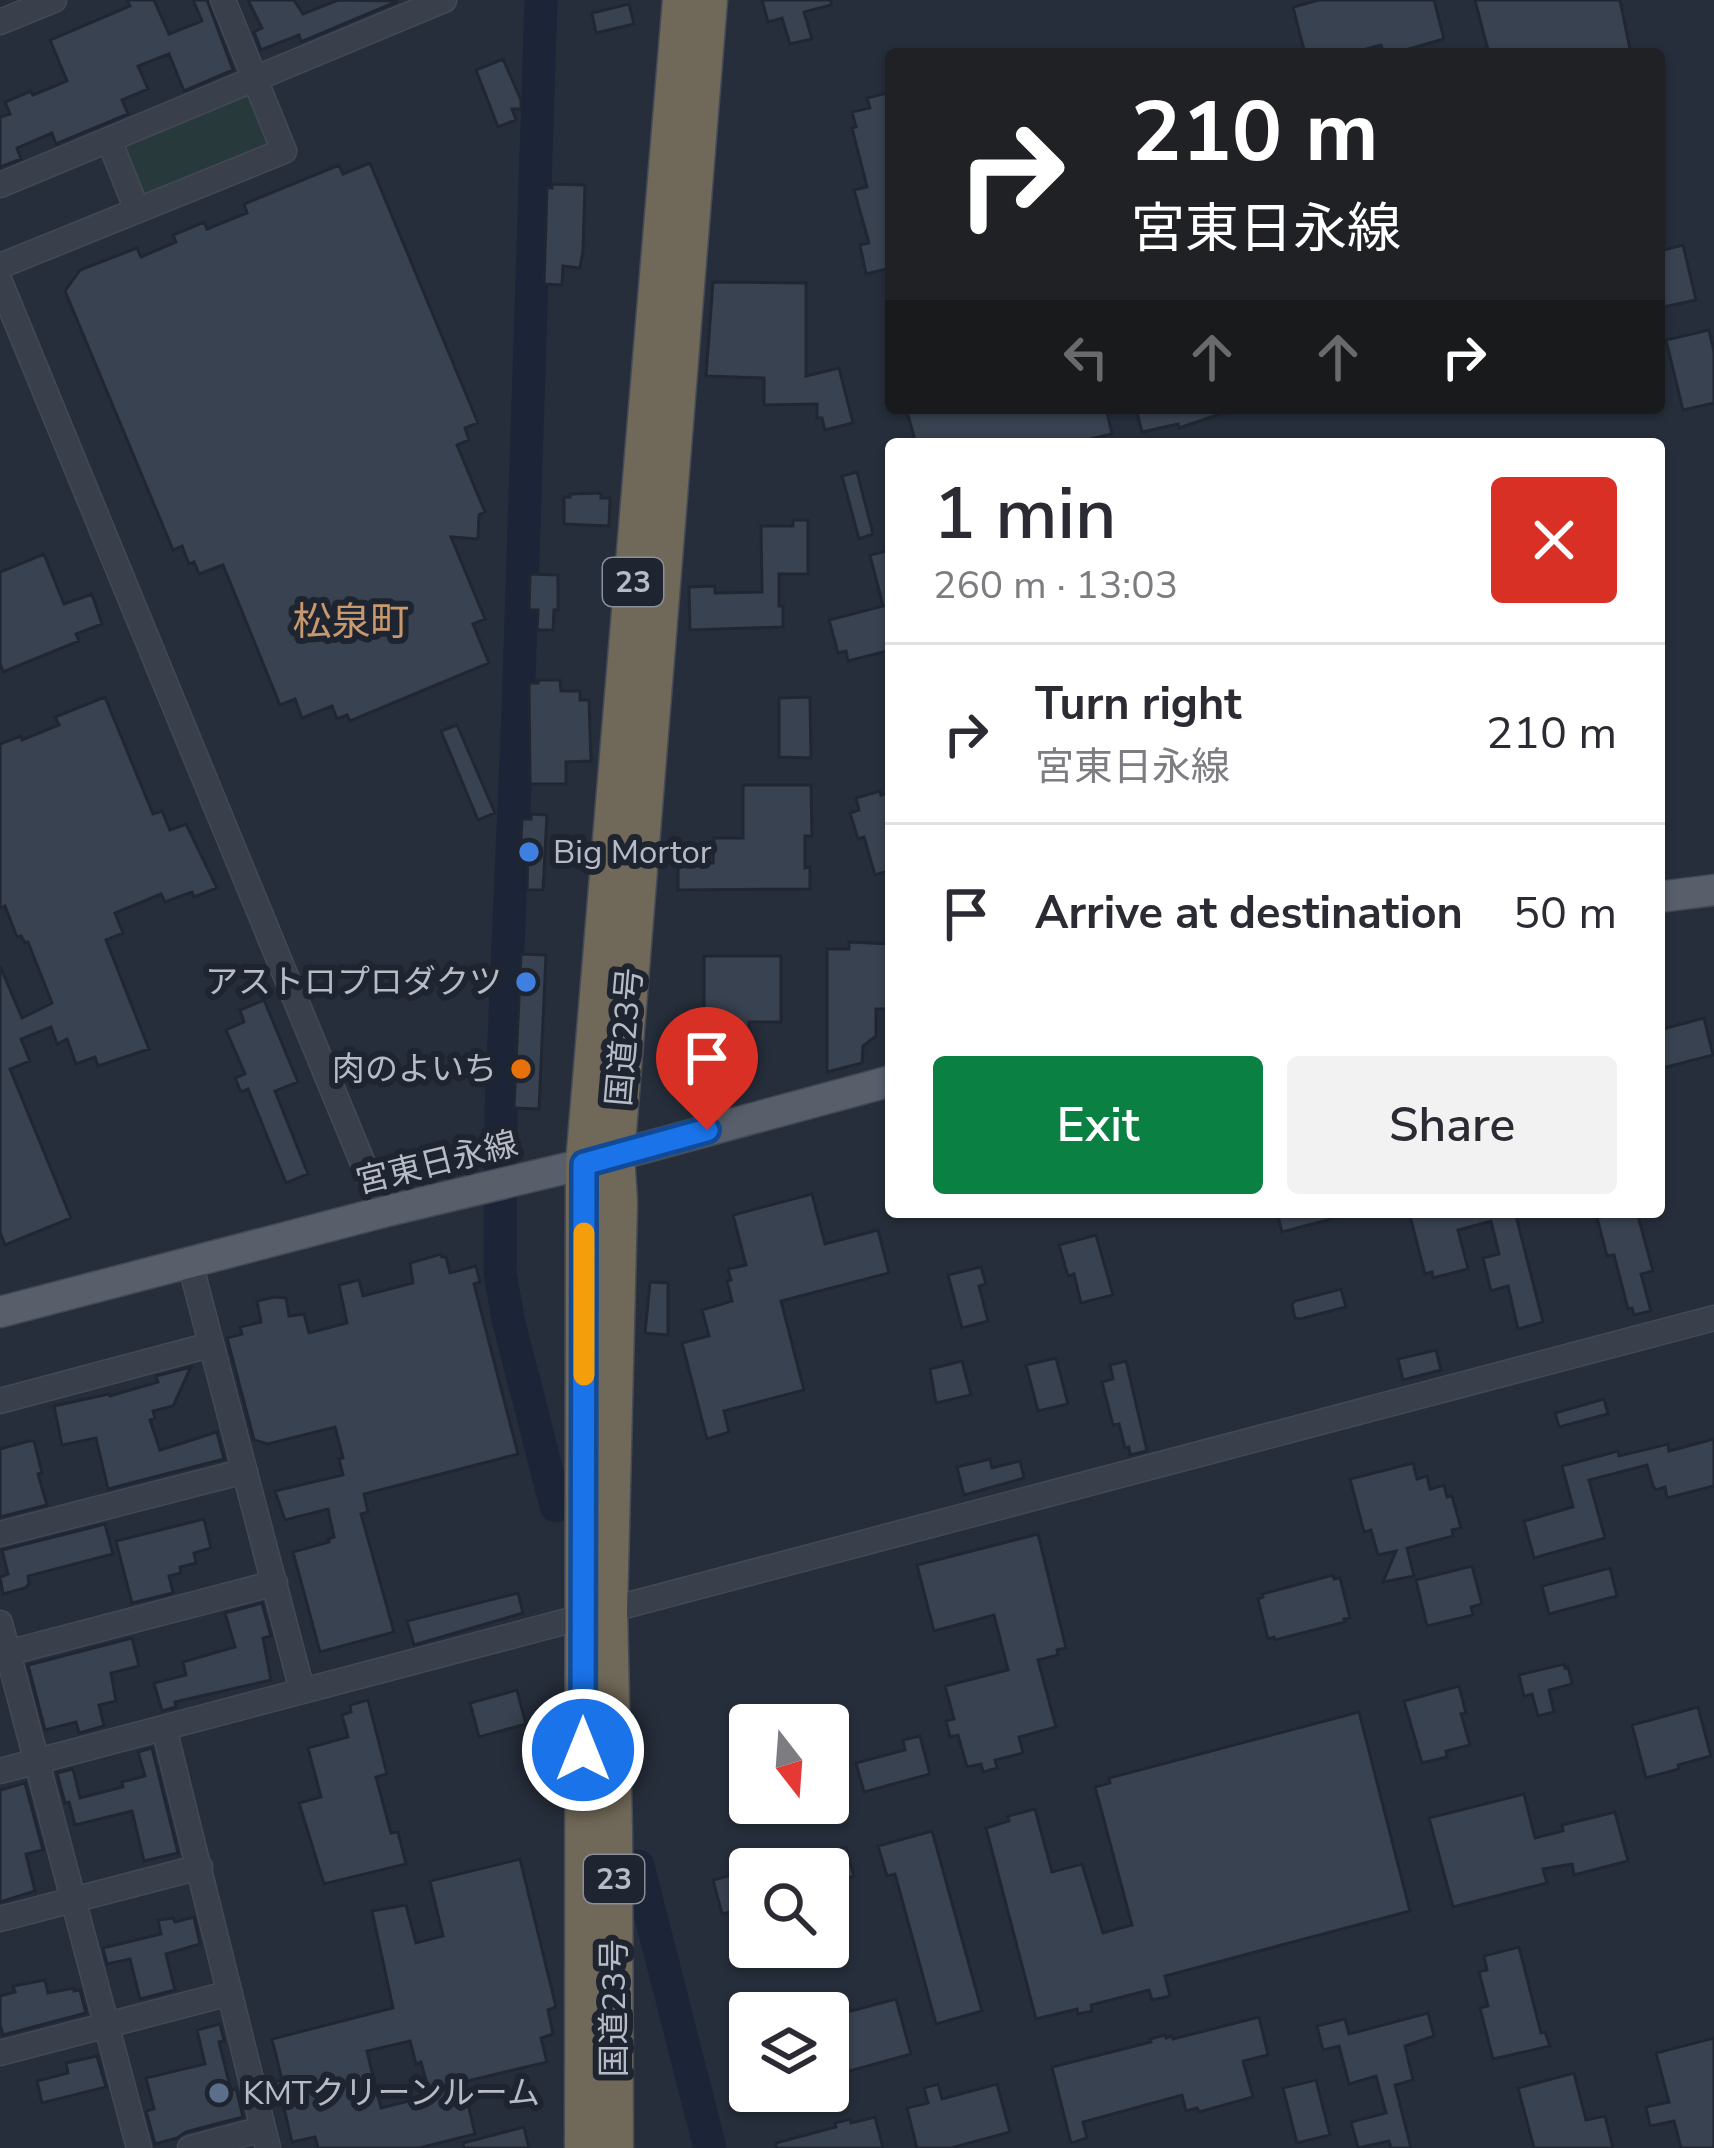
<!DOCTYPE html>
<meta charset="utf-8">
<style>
:root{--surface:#fff;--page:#f2f2f3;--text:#2b2b33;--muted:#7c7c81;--line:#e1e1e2;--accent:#0b8043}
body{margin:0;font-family:"Nunito Sans","Noto Sans JP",sans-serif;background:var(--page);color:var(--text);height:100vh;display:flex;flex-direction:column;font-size:45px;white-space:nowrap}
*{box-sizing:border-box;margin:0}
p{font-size:39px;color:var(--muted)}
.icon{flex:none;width:66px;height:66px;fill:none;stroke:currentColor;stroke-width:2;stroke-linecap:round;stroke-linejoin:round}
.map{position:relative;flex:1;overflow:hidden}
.drawer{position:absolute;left:885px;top:438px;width:780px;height:780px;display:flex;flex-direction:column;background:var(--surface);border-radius:12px;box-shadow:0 3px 9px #0004}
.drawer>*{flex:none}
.top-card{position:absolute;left:885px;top:48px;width:780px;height:366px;border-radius:12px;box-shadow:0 3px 9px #0004;background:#202124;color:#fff;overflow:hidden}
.needle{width:78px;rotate:163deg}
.tools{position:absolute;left:729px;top:1704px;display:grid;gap:24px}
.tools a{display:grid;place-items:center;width:120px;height:120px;border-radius:12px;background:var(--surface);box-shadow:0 3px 9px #0004;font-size:60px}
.pin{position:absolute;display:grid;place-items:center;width:102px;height:102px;color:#fff;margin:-123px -51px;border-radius:50% 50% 50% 0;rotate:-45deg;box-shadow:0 0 12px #0007}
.pin .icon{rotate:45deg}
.me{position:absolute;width:132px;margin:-66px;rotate:0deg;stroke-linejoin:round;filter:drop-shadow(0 0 9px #0008)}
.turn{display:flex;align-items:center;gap:42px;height:252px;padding:0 48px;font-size:54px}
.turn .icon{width:156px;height:156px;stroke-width:2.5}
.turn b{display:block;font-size:84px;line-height:102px}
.lanes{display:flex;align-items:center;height:114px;padding:0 48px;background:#0003;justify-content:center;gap:60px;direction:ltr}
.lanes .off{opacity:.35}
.round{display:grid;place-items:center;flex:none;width:126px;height:126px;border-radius:12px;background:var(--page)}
.head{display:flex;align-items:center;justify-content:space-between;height:204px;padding:0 48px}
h1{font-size:72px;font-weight:600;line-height:90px}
.primary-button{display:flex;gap:24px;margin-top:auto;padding:24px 48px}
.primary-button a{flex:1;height:138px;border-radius:12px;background:var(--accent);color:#fff;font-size:48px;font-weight:600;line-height:138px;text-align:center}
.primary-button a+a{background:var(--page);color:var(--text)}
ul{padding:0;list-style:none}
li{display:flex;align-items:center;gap:36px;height:180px;padding:0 48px;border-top:3px solid var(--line)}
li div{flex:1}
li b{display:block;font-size:45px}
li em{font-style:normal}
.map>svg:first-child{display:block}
.green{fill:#28393c}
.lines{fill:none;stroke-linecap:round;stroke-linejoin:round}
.river{stroke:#1b2537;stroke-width:33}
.building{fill:#394250;stroke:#212732;stroke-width:3;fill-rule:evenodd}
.minor-casing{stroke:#434954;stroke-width:27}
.major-casing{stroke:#434954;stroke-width:33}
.highway-casing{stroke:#454b56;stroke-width:39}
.minor{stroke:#3a404b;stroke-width:24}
.major{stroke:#585f6b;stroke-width:30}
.highway{stroke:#706858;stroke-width:36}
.route-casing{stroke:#114b97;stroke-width:30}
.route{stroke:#1a73e8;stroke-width:21}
.slow{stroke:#f59e0b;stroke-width:21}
.shop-dot{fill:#3f7fe0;stroke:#1f2530;stroke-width:4.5}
.food-dot{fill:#e8710a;stroke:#1f2530;stroke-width:4.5}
.service-dot{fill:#5c6f8a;stroke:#1f2530;stroke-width:4.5}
.labels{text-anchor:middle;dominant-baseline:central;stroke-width:12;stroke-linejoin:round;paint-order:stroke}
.shield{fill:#1f2530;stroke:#898e99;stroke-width:3}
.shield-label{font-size:30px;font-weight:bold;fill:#b6bbc6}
.poi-label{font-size:33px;fill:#b6bbc6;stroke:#1f2530;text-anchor:start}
.street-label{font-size:33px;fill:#b6bbc6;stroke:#1f2530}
.quarter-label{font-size:39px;fill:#c9996e;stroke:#1f2530}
</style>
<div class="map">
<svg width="1714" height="2148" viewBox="0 0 1714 2148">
<rect width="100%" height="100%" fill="#262e3b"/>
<!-- green -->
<path class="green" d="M245,94L254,95L273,144L140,198L119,145Z"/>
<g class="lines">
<!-- river -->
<path class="river" d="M541,0L518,711L501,1109L500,1273L508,1319L556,1506
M638,1866L710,2148"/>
</g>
<!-- building -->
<path class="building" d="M127,0H154L169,34L202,21L193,0H207L233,70L184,91L169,54L138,66L148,89L122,100L128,114L56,144L52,133L17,148L21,159L0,167V117L10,114L5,102L31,91L33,95L67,81L50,40L130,6Z
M248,0H294L303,14L338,0L398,1L301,42L299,35L261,50L254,32L262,28Z
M762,0H831V5L804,12L812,39L790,44L782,18L768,22Z
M1319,0H1434L1444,39L1405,50L1406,54H1384L1381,45L1348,54H1305L1293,7Z
M1475,0H1620L1631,54H1489Z
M629,4L634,24L596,33L592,13Z
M503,59L521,100V109H512L516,120L498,127L476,70Z
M891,92V268L866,274L860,245L869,243L854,190L867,187L852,128L856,127L852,112L870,108L867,98Z
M370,163L478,423L465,428L469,440L457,445L485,512L479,515L478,539L451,537L485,619L473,624L489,663L350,721L347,715L337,719L332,706L302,718L295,699L280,705L223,565L199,574L194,562L189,564L182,546L173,550L65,291L80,270L137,248L141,257L176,242L173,235L204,222L207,229L247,213L244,204L339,165L343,174Z
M552,184L585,185L583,251L580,268L563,266L562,285L544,284L547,187L552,188Z
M1683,245L1696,300L1659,308V251Z
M713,282L806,283V376L839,368L853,423L825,430L822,418H817V404L764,405V378L706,376Z
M1709,330L1714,352V403L1683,410L1666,340Z
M906,408H1106L1112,434L1069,444H916Z
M1136,408H1222L1223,413L1179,428L1178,424L1142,432Z
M857,472L873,534L859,539L842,476Z
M601,493V498H610L609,526L564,524V497H570V494Z
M793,520H808V574H779V606H783V627L690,630L689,587L715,586V593L762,592L761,526H793Z
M891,550V650L848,661L846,651L838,653L829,620L883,606L870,555Z
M44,554L64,604L92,594L102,624L76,634L79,641L3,672L0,663V572Z
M530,574L558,575V610H554L553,630H537L538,610H529Z
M538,680H560L561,691H580V700H589L591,761L566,762V784H530L529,683H538Z
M105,697L153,814L162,811L170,830L186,824L217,888L194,897L192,892L165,902L161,894L115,913L123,933L106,940L149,1049L98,1066L95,1057L76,1064L67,1039L57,1044L51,1027L21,1039L30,1061L10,1069L71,1218L5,1245L0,1232V966L22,1018L52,1003L28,942L25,943L21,936L17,937L5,906L0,908V744L21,736L22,740L59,725L55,717Z
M810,697L811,758L779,757V698Z
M457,725L495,813L478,820L441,731Z
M743,785H811L812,836H805V868L810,867V889L678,890V863H713L714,838H743Z
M880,791L881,795L891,792V870L875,875L864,837L858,839L850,813L859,810L856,798Z
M531,814L547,815L543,890H527L528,841H521L522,819H531Z
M849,942L891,944V1009H876V1036L863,1046L862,1063L827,1072V949H849Z
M521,954L546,955L539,1109L514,1108Z
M704,956H781V1022H749V1032L729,1031V1018H704Z
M264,1000L298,1082L275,1091L308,1174L286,1183L248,1089L241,1092L235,1078L245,1074L226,1030L244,1022L240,1010Z
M1704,1018L1713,1055L1659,1069V1030Z
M812,1194L825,1244L878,1230L889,1273L781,1301L804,1390L724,1411L729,1432L707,1439L682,1343L709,1336L702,1310L732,1301L727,1281L731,1280L728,1269L746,1265L733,1215Z
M1277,1212H1338L1339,1217L1282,1232Z
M1409,1212H1515L1543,1322L1518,1329L1508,1286L1491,1291L1483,1258L1499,1254L1491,1221L1458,1230L1468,1269L1433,1278L1432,1272L1425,1274Z
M1619,1212H1637L1653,1271L1641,1274L1651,1311L1634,1315L1632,1308L1628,1309L1614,1255L1607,1256L1597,1218Z
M1096,1235L1113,1295L1081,1303L1074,1274L1068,1276L1059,1245Z
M441,1254L442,1257H446L450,1273L476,1266L480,1282L474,1284L518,1454L364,1494L368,1512L361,1514L394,1632L320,1652L293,1552L329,1542L328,1539L334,1537L328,1509L285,1520L275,1491L343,1475L339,1459L343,1458L335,1427L268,1444L254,1440L227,1338L242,1334L240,1327L261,1322L257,1301L275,1297L286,1298L289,1316L304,1314L309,1333L347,1323L339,1285L359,1280L363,1296L413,1283L410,1263Z
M981,1267L986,1284L979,1286L988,1321L962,1328L948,1275Z
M650,1282L668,1283V1335L645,1333Z
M1341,1289L1346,1307L1300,1319L1295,1318L1292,1304L1295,1301Z
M1436,1350L1441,1370L1403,1380L1398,1359Z
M1056,1358L1068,1404L1038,1411L1026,1365Z
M962,1361L971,1395L936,1403L930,1369Z
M1126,1361L1147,1451L1130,1455L1129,1447L1125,1448L1119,1424L1113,1425L1102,1382L1113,1379L1110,1365Z
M191,1367L173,1406L153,1411L155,1418L150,1420L160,1450L217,1432L224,1459L108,1489L96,1438L62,1445L54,1406L109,1394L110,1396L158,1382L156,1376Z
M1604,1399L1608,1414L1559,1427L1555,1413Z
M1714,1439V1486L1667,1498L1665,1487L1656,1490L1653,1486L1647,1465L1589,1480L1605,1538L1534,1558L1524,1521L1573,1507L1562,1466L1618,1451L1619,1456L1668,1444L1669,1451Z
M29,1441H34L42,1473L38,1474L47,1505L0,1517V1449Z
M990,1459L992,1468L1020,1461L1024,1478L964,1495L957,1467Z
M1413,1463L1417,1479L1427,1476L1430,1489L1444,1485L1447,1497L1452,1496L1461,1528L1452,1530L1453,1536L1407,1548L1414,1576L1383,1582L1396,1551L1378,1555L1371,1530L1364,1532L1350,1479Z
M204,1519L211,1548L194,1553L196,1563L180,1567L181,1573L169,1576L173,1593L132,1603L116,1541Z
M105,1524L113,1554L28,1576L29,1584L25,1588L3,1594L0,1577L8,1574L2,1550Z
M1038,1534L1066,1648L1057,1650L1058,1655L1038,1660L1056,1727L1019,1737L1023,1753L995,1760L997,1768L983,1772L981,1764L967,1767L958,1735L950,1737L946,1721L954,1719L945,1686L1008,1670L994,1615L934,1631L917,1565Z
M1472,1566L1482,1604L1471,1607L1473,1615L1427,1626L1416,1580Z
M1610,1568L1617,1596L1549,1614L1542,1586Z
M1333,1575L1334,1579L1340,1578L1350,1618L1344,1619L1345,1622L1275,1640L1274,1637L1268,1639L1258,1599L1263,1597L1262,1594Z
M518,1593L523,1613L414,1645L407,1621Z
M262,1603L271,1636L263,1638L271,1680L175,1702L176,1707L162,1711L154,1683L186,1675L183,1662L235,1647L225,1613Z
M132,1638L139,1666L111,1673L116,1701L99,1705L104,1726L79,1733L76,1722L45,1730L28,1665Z
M1564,1664L1565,1668L1568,1667L1572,1684L1549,1690L1554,1712L1538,1716L1532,1694L1524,1696L1519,1675Z
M1459,1686L1466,1713L1461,1714L1470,1745L1446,1751L1447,1757L1422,1763L1404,1701Z
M517,1690L526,1724L479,1737L470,1703Z
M368,1700L387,1774L376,1777L391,1833L398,1832L406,1864L324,1884L299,1803L321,1797L308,1748L348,1737L342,1715L351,1712L350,1705Z
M1698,1707L1711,1756L1678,1765L1679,1769L1646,1778L1632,1725Z
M1359,1712L1410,1911L1165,1976L1170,1996L1152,2000L1149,1990L1091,2005L1092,2011L1078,2014L1077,2009L1036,2019L986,1828L1009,1821L1008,1816L1035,1809L1052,1872L1082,1864L1103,1933L1132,1925L1095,1787L1110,1783L1109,1778Z
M920,1736L930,1774L864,1792L856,1763L905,1750L903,1740Z
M152,1748L178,1853L144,1861L132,1811L75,1825L69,1802L65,1803L57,1773L73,1769L80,1798L123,1787L122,1782L145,1776L138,1752Z
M25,1783L43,1850L26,1854L35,1891L0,1902V1790Z
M1524,1794L1535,1838L1563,1831L1562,1825L1615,1812L1628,1861L1574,1875L1572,1864L1543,1869L1547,1883L1453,1907L1429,1818Z
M932,1831L982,2011L936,2024L895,1874L887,1876L878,1846Z
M846,1847L854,1876L828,1883V1869H782L781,1864Z
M520,1859L556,2007L548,2010L553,2034L541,2038L547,2062L463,2082L475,2134L419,2148H318L315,2137L292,2142L281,2095L272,2097L269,2083L282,2080L272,2039L393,2008L372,1911L406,1905L416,1943L443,1936L430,1881ZM410,2041L416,2064L421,2062L430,2096L381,2108L367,2051Z
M750,1870V1907L722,1914L713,1880Z
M194,1917L200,1944L166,1954L175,1990L140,1999L130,1959L107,1964L103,1948L161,1934L158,1920L173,1918L175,1922Z
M1519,1947L1541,2033L1545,2032L1550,2046L1493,2059L1480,2008L1488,2006L1479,1972L1487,1970L1484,1956Z
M45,1980L48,1993L74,1988V1991L80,1990L86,2013L3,2035L0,2024V1996L15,1992L13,1986Z
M896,1999L911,2054L828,2077V2017Z
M1428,2013L1434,2036L1405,2046L1413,2080L1395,2085L1411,2148H1391L1389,2141L1358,2148L1351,2122L1386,2113L1376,2076L1349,2084L1339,2046L1323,2050L1317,2026L1345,2019L1349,2034Z
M1259,2017L1268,2055L1243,2061L1253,2097L1199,2112L1197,2108L1186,2111L1182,2095L1083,2122L1087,2138L1071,2143L1052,2067L1151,2042L1150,2039L1165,2035L1166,2038L1172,2036L1173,2039Z
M220,2024L224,2041L219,2042L231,2090L236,2088L243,2117L186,2132L177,2138L155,2144L146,2111L154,2109L146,2078L205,2064L197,2030Z
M1714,2038V2148H1681L1674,2121L1650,2126L1646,2107L1669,2102L1656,2053Z
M97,2056L106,2087L42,2103L37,2081L68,2073L66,2063Z
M1574,2073L1586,2120L1605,2116L1613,2148H1534L1518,2088Z
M1316,2080L1330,2135L1297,2143L1283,2088Z
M938,2084L942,2099L997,2084L1010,2132L951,2148H917L907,2108L928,2103L924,2088Z
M875,2117L883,2148H776V2143L836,2127L835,2123L850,2119L851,2123Z
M524,2127L529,2148H464L463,2143Z"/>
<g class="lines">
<defs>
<path id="minor" d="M0,22L54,0
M109,140L137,210
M0,185L444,0
M0,266L284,151L223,0
M0,282L383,1212
M190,1263L302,1690
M0,1401L210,1345
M0,1534L245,1471
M0,1623L139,2148
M0,1655L275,1583
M164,1728L268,2148
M0,1771L1714,1318
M0,1919L200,1867
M0,2053L230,1993
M190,2148L263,2129"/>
<path id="major" d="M1659,897L1714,890
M0,1312L383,1212L584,1164L891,1081"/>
<path id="highway" d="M583,2148L584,1164L681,0
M615,2148L614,1833L609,1610L619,1202L616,1155L709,0"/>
</defs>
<!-- minor casing -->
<use href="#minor" class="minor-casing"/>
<!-- major casing -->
<use href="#major" class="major-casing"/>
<!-- highway casing -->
<use href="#highway" class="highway-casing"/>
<!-- minor -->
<use href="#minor" class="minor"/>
<!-- major -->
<use href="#major" class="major"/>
<!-- highway -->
<use href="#highway" class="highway"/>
</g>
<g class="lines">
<defs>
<path id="route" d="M583,1750L584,1164L707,1130"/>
</defs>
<!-- route casing -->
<use href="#route" class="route-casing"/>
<!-- route -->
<use href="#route" class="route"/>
<!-- slow -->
<path class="slow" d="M584,1375V1233"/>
</g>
<!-- markers -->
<g class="shop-dot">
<circle cx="529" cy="852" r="12"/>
<circle cx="526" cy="982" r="12"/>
</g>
<circle class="food-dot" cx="521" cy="1069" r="12"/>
<circle class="service-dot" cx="219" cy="2093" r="12"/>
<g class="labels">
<!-- shield labels -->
<g class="shield">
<rect x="603" y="558" width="60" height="48" rx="9"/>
<rect x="584" y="1855" width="60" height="48" rx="9"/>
</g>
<g class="shield-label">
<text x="633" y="582">23</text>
<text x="614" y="1879">23</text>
</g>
<!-- poi labels -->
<g class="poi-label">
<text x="553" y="852">Big Mortor</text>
<text x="502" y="982" text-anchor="end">アストロプロダクツ</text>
<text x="497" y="1069" text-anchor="end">肉のよいち</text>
<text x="243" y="2093">KMTクリーンルーム</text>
</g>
<!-- street labels -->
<g class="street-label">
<text transform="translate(625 1037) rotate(-85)">国道23号</text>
<text transform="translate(437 1163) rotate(-14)">宮東日永線</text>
<text transform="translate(614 2008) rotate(-90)">国道23号</text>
</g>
<!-- quarter labels -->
<g class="quarter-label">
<text x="351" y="622">松泉町</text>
</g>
</g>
</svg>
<div class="tools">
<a><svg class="needle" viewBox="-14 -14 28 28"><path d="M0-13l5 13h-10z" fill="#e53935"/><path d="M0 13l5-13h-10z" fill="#7c7c81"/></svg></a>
<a><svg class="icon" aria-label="search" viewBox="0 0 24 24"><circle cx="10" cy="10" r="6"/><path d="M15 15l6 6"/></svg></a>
<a><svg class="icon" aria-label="layers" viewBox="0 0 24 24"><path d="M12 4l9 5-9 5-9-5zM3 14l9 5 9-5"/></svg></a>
</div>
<div class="pin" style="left:707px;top:1130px;background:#d93025"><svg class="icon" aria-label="arrive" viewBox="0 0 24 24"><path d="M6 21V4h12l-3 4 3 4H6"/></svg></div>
<svg class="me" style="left:583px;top:1750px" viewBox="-20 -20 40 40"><circle r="17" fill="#1a73e8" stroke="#fff" stroke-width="3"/><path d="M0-11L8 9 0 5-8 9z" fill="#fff"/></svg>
<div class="top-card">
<div class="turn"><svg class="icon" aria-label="right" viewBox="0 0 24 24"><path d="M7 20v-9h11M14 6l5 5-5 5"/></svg><div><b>210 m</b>宮東日永線</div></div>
<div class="lanes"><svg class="icon off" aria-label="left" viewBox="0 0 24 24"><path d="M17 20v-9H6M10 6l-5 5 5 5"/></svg><svg class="icon off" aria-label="ahead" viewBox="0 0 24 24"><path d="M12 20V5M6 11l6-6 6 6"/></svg><svg class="icon off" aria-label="ahead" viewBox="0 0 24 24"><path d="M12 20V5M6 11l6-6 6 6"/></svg><svg class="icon" aria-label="right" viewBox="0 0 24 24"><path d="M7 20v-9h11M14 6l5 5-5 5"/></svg></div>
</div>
<section class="drawer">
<div class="head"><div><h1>1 min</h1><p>260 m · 13:03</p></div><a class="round" style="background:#d93025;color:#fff"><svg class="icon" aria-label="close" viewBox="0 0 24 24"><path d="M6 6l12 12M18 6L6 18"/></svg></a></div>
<ul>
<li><svg class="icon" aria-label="right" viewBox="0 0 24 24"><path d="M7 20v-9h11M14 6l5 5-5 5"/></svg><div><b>Turn right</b><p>宮東日永線</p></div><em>210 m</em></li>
<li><svg class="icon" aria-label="arrive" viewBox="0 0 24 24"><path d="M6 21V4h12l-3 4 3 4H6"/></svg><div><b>Arrive at destination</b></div><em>50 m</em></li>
</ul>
<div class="primary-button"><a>Exit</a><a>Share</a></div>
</section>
</div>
